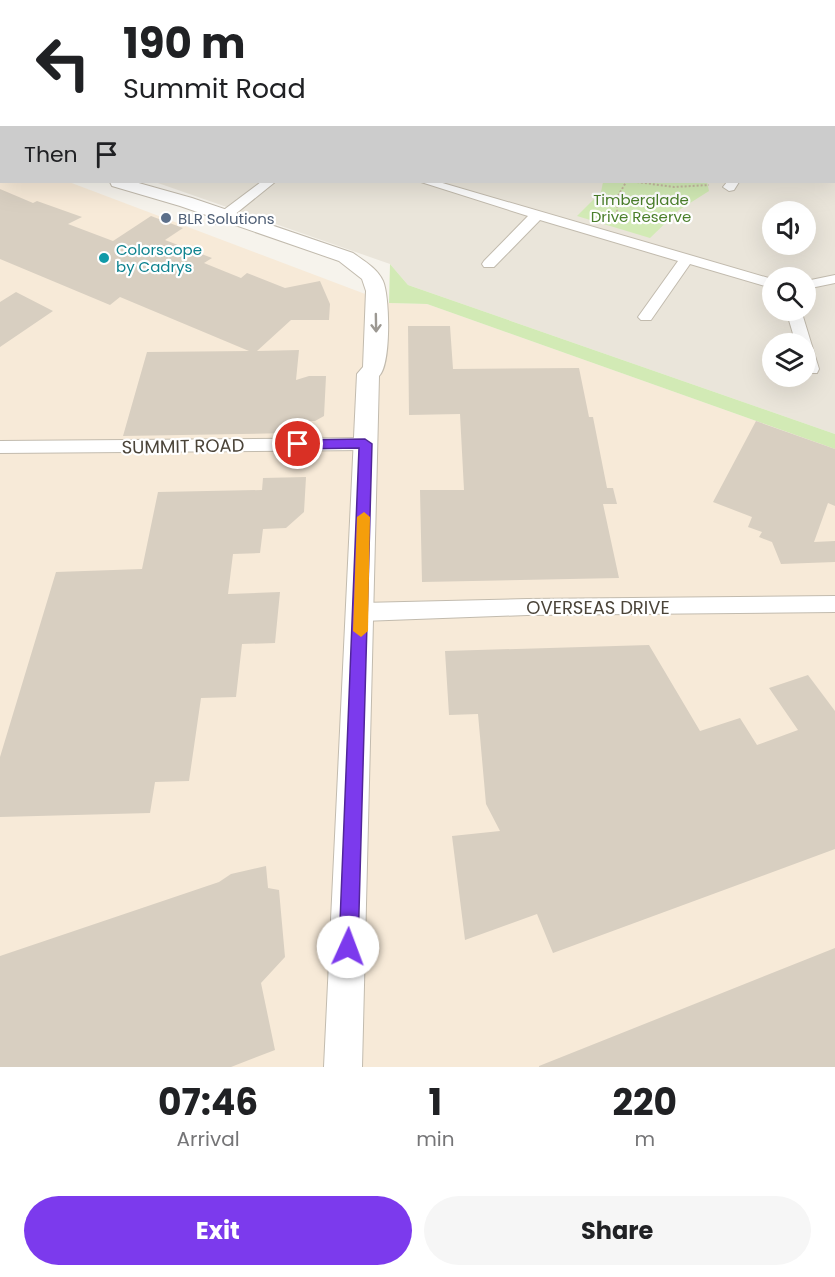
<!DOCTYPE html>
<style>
:root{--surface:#fff;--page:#f6f6f6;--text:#202124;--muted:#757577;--accent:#7c3aed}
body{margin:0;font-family:Poppins,sans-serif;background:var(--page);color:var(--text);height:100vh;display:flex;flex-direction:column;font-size:22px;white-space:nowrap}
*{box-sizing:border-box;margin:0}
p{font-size:20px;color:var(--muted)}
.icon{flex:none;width:33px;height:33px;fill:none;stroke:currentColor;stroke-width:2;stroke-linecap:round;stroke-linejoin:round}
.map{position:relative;height:1067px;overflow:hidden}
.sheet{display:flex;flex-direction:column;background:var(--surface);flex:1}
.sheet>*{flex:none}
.hud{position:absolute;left:0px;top:0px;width:836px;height:183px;box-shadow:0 6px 24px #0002;background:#fff;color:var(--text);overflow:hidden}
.tools{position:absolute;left:762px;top:201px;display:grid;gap:12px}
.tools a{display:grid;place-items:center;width:54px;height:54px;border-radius:50%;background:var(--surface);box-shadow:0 6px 24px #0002;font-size:30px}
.pin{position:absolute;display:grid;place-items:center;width:51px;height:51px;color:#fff;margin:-26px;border:3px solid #fff;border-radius:50%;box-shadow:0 2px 6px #0007}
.me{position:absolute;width:66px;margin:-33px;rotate:2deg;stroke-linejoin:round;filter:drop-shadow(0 0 4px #0008)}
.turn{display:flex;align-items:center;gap:21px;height:126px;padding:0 24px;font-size:27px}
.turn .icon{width:78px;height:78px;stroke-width:2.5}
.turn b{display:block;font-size:42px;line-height:51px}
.then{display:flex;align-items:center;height:57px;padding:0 24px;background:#0003;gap:12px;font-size:22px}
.eta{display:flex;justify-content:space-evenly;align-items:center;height:102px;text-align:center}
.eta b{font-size:36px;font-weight:700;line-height:42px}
.primary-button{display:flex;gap:12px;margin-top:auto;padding:12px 24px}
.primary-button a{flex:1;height:69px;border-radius:36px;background:var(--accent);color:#fff;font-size:24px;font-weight:700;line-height:69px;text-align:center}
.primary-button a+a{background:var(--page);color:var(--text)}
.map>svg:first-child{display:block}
.residential{fill:#eae5da;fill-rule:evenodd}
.commercial{fill:#f7ead8}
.green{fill:#d2eab5}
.building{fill:#d8cfc1}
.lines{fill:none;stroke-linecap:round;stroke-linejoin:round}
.minor-casing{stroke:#c2bbae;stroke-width:2}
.tertiary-casing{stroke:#c2bbae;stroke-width:2}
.primary-casing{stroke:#e6c16a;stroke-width:2}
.path-far1{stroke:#c4b79f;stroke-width:1.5;stroke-dasharray:1.5 1.5;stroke-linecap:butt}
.path{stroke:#c4b79f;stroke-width:2;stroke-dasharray:2 2;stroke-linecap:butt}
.minor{fill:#fff;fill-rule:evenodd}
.tertiary{fill:#fff;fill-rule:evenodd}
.primary{fill:#ffe39c;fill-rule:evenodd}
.oneway{stroke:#9c9892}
.route{fill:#7c3aed;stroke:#51269a;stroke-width:1.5}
.slow{fill:#f59e0b}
.service-dot{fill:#5c6f8a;stroke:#fff;stroke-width:2}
.culture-dot{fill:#0f9aa8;stroke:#fff;stroke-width:2}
.labels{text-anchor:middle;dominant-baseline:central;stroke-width:4.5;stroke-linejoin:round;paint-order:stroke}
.far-park-label{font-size:15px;fill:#4a7f2a;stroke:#fff}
.far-service-label{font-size:15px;fill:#4e5e75;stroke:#fff;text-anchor:start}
.far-culture-label{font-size:15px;fill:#0d838f;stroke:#fff;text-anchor:start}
.street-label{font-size:18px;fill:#4b4439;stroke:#fff}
</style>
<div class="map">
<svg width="835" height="1067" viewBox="0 0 835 1067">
<rect width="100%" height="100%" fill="#f6f3ec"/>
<!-- residential -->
<path class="residential" d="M0,0H623L630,1L2,2L1,129Z
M835,47V434L408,285L390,264L155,182H834ZM772,212H806V244H772ZM772,278H806V310H772ZM772,344H806V376H772Z"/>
<!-- commercial -->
<path class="commercial" d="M0,156L2,182H69L389,303L427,304L835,449V1067H0Z"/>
<!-- green -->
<path class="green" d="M603,182H707L709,191L679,210L650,238L577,216L601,192Z
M390,264L408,285L835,434V449L427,304L389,303Z"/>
<!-- building -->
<path class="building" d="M0,189L33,203L37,201L82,217L68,224L113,241L151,216L183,228L165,240L212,258L204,263L241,278L247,273L285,288L320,281L330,304L329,320H291L257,351L299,350L296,380L309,376H326L324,416L315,421H292L291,433L123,436L147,352L249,351L120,297L110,305L0,259Z
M16,292L53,311L0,347V302Z
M408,326H450L453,369L579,368L589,417H593L607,488H613L617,504H603L619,578L422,582L420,490H464L460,414L409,415Z
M756,421L835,449V506L828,503L814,542L835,541V562L781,564L772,542L759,537L762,532L748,527L752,517L713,502Z
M306,477L304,512L286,528L263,529L260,553L233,554L228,594L280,592L275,643L242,644L236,697L201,698L189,781L155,782L150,813L0,817V757L56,572L142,569L158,492L262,490L263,478Z
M649,645L700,731L740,718L757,745L798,730L769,688L808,675L835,711V849L553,953L537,914L465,940L452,836L500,831L486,804L478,714L449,715L445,651Z
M266,866L268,888L279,890L285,957L261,983L275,1050L231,1067H0V956L219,882L231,874Z
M835,948V1067H539V1066Z"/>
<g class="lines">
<defs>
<path id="minor" d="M5,0H17L4,2Z
M212,0H226L227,2H213Z
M464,0H474L463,2Z
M834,25H835V31H834Z
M834,87H835V94H834Z
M834,145H835V153H834Z
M261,182H275L223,224H213V218Z
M421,182H439L772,279V288L690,264L651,320H641L638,317L678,261L540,220L494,267H484L482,264L484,261L528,216Z
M727,182H739L734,190L729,191L723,187Z
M835,275V283L806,289V281Z
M786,310H801L819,369L817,373H806V344H796Z
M365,438L374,444L365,450L0,453V441Z
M835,596V612L527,615L362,621L355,618L352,612L355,606L362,603L527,599Z"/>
<path id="tertiary" d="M0,135L2,136V146L0,145Z
M110,182H135L192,198L353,253C364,261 377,268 383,281C390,297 391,365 379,376L362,1067H324L357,374L363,367L366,291L362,279L339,261L180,206L112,186Z"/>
<path id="primary" d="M640,0H661L662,2H641Z
M834,36H835V46H834Z"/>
</defs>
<!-- minor casing -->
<use href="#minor" class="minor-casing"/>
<!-- tertiary casing -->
<use href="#tertiary" class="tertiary-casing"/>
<!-- primary casing -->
<use href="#primary" class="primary-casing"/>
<!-- path-far1 -->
<path class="path-far1" d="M82,2L85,0"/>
<!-- path -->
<path class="path" d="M637,182L674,187L709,185
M604,220L617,213L618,196L626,182"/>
<!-- minor -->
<use href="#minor" class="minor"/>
<!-- tertiary -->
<use href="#tertiary" class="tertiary"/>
<!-- primary -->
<use href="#primary" class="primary"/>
</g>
<!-- one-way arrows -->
<defs><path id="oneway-shaft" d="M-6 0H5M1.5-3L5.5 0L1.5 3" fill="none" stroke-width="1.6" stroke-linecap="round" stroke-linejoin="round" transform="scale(1.5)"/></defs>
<use class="oneway" href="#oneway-shaft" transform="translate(376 323) rotate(89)"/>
<!-- route -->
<path class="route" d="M365,439L372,444L358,947L355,954L348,957L341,954L339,947L359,448L298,449L292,444L298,440Z"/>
<!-- slow -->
<path class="slow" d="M364,512L370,517L368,631L361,637L353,631L357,517Z"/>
<!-- markers -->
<circle class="service-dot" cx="166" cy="218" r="6"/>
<circle class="culture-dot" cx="104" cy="258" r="6"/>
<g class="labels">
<!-- far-park labels -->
<g class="far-park-label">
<text x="641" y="199">Timberglade<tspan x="641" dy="17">Drive Reserve</tspan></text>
</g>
<!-- far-service labels -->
<g class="far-service-label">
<text x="178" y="218">BLR Solutions</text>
</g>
<!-- far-culture labels -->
<g class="far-culture-label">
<text x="116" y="249">Colorscope<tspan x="116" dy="17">by Cadrys</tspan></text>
</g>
<!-- street labels -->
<g class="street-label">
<text transform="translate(183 446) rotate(-1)">SUMMIT ROAD</text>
<text x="598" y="607">OVERSEAS DRIVE</text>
</g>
</g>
</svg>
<div class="tools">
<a><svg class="icon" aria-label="sound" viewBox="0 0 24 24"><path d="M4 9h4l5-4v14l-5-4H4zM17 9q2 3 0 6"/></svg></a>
<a><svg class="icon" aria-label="search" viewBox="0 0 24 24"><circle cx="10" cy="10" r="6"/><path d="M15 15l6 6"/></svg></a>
<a><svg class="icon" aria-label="layers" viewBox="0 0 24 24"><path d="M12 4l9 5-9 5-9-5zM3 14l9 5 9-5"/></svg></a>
</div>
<div class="pin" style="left:298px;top:444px;background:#d93025"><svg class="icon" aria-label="arrive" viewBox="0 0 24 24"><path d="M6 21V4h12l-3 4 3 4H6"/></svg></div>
<svg class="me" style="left:348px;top:947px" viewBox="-20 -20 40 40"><circle r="19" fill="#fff"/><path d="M0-13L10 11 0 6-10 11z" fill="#7c3aed"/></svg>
<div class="hud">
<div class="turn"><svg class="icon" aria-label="left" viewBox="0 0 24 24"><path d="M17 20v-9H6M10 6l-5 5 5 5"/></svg><div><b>190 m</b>Summit Road</div></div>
<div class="then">Then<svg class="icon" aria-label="arrive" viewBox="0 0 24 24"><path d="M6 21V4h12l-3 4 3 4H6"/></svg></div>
</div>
</div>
<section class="sheet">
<div class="eta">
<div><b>07:46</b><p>Arrival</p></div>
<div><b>1</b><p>min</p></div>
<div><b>220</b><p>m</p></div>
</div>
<div class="primary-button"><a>Exit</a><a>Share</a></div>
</section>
